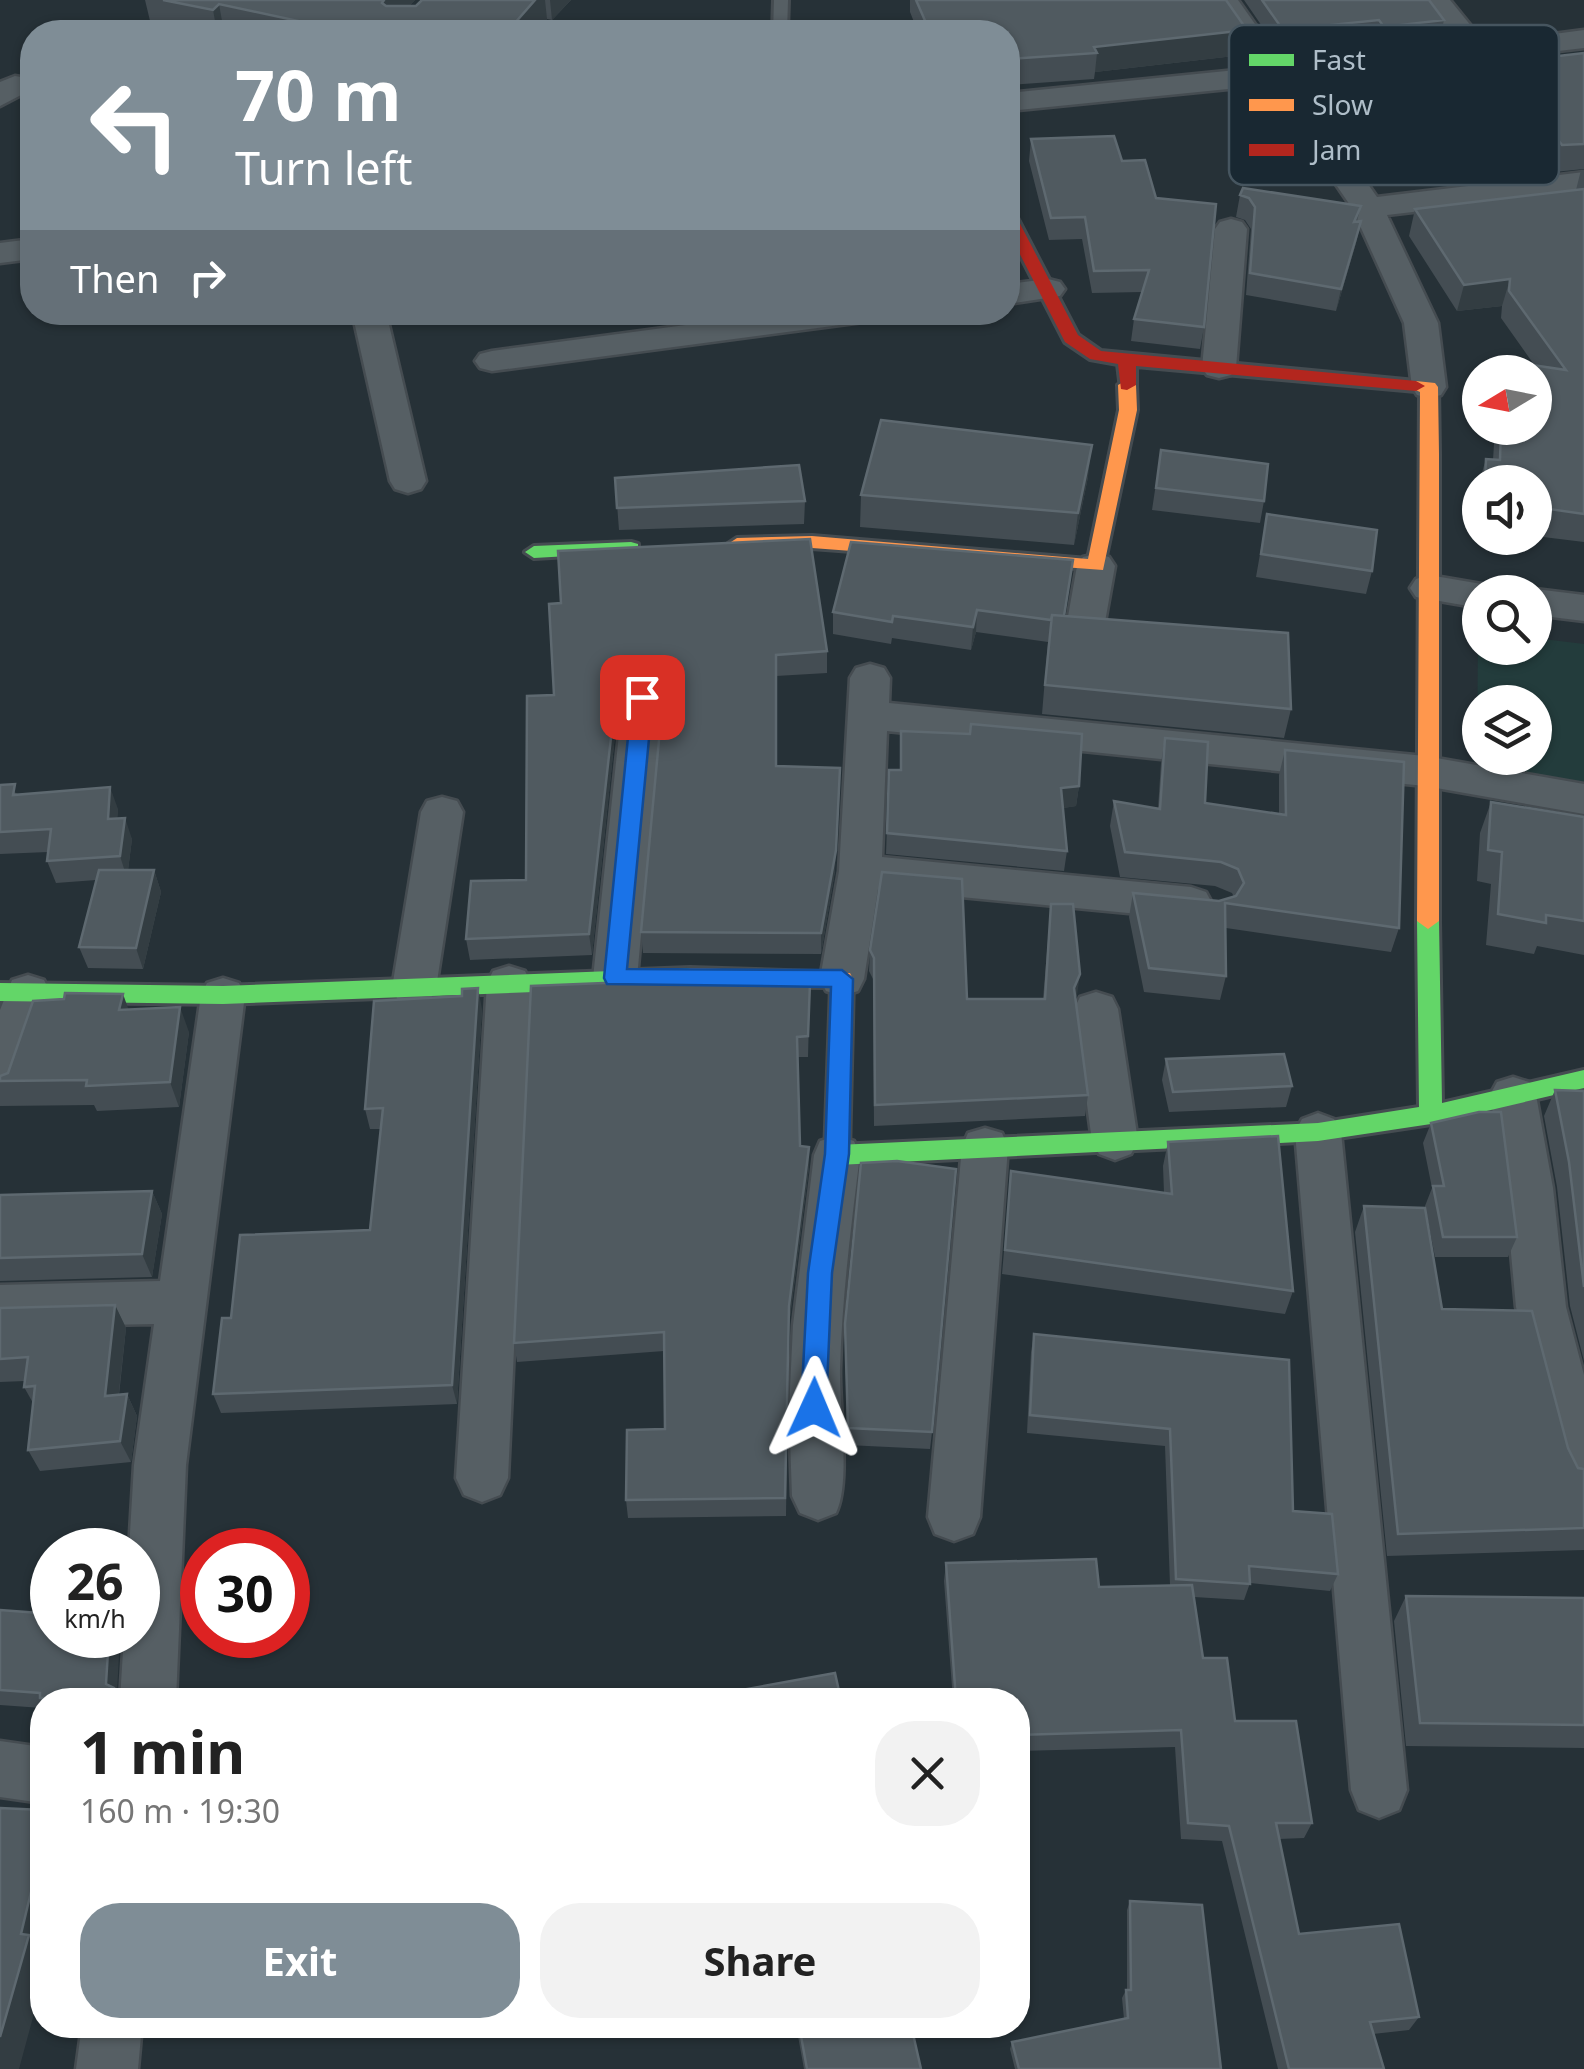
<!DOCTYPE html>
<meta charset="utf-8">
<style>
:root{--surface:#fff;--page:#f2f2f2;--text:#222;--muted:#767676;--accent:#7f8d96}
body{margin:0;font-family:"Noto Sans",sans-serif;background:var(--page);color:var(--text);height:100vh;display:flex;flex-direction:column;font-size:38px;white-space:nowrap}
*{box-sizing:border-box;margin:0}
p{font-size:32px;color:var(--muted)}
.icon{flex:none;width:55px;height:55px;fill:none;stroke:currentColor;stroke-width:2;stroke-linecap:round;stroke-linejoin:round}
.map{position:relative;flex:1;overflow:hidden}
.panel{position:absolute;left:30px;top:1688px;width:1000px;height:350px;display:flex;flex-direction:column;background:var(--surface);border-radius:40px;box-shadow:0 2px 8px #0004}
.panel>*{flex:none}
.top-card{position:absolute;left:20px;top:20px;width:1000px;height:305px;border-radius:40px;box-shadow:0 2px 8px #0004;background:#7f8d96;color:#fff;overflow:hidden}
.needle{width:65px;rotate:260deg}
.fabs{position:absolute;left:1462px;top:355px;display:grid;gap:20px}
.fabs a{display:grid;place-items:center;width:90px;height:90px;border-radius:50%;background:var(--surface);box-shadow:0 2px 8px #0004;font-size:50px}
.speed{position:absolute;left:30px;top:1528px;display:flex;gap:20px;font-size:50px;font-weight:700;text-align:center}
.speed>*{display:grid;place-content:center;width:130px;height:130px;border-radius:50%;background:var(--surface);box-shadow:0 2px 8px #0004;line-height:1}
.speed small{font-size:25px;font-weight:400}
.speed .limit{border:15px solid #d22;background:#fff;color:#111}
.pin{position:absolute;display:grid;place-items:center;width:85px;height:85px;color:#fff;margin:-42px;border-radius:20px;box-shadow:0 5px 15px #0006}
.me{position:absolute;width:110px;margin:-55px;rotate:1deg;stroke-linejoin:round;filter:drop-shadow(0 0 8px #0008)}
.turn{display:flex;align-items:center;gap:35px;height:210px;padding:0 50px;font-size:45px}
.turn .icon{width:130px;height:130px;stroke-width:2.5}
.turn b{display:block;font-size:70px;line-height:85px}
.then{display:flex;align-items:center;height:95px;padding:0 50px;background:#0003;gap:20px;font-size:38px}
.round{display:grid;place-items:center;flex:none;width:105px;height:105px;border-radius:40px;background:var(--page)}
.overview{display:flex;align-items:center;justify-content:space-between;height:170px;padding:0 50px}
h1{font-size:60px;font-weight:700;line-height:75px}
.cta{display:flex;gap:20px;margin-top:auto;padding:20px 50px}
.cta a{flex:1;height:115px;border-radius:40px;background:var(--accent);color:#fff;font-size:40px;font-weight:700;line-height:115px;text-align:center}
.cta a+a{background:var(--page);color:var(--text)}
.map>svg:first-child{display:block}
.green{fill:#233c3c;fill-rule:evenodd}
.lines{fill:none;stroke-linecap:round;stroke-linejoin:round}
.lane-casing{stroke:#454c51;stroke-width:6}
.street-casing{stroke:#454c51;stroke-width:5}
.fast-casing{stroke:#454c51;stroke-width:6}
.slow-casing{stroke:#454c51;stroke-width:6}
.jam-casing{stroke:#454c51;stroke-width:6}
.lane{fill:#565f64;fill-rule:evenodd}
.street{fill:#565f64;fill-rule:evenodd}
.fast{fill:#63d668;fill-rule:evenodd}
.slow{fill:#ff974d;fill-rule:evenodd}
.jam{fill:#b3261e;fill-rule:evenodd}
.wall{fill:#444d53}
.shaded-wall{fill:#333d42}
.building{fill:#505a60;stroke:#5e6970;stroke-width:2.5}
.route{fill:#1a73e8;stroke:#114b97;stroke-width:2.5}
.key{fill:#192832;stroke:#46555f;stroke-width:2.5}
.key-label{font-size:28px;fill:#afbec9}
</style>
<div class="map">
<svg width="1584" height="2069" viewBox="0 0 1584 2069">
<rect width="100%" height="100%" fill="#263137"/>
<!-- green -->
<path class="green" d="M1478,630L1480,648H1535V638L1584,644V784L1477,770ZM1480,702H1535V758H1480Z"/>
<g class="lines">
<defs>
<path id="lane" d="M774,0H788L787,32H773Z"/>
<path id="street" d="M1210,0H1238L1284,65L1457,46L1421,0H1450L1485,43L1584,30V48L1296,82L1377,197L1584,172V192L1387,215L1438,323L1446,387L1441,395L1429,398L1417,395L1412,387L1404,323L1352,208L1268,85L1008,111V93L1256,68Z
M74,23L84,26L89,32H58L63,26Z
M15,76L32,79V97L21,95L0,106V82Z
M1231,219L1242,222L1247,229L1236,368L1231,375L1219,378L1207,375L1202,368L1215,229L1220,222Z
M32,239V259L0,263V243Z
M1048,279L1060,282L1065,289L1060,296L1008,304V284Z
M352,312H386L426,481L421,489L408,493L395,489L390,481Z
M782,312H880L875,319L863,322L492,371L480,368L475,361L480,354L492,351Z
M1096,554L1109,557L1115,566L1105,622L1100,631L1086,635L1072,631L1067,622L1077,566L1083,557Z
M1429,575L1493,586L1498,592H1480V608L1416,597L1410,588L1416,579Z
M1535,589L1584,595V621L1535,615V592H1523Z
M870,664L884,668L890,678L889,703L1425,756L1584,784V814L1425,786L887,731L882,857L1191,887L1206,892L1212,903L1206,914L1191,919L878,889L864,979L858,991L842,996L826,991L820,979L839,871L850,678L856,668Z
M643,683L657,687L663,697L637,978L631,990L615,995L599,990L593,978L623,697L629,687Z
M442,797L457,801L463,812L436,988L430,1000L414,1005L398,1000L392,988L421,812L427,801Z
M509,966L525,971L531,983L508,1478L500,1495L482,1502L464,1495L456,1478L487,983L493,971Z
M28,975L44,980L50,992L23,1083L16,1096L0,1101V1010L12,980Z
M223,978L239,983L245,995L186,1465L176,1700H120L124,1635H138V1550H129L134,1465L154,1324L0,1327V1285L160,1281L201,995L207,983Z
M1096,992L1112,997L1118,1009L1138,1141L1131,1154L1115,1160L1099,1154L1092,1141L1074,1009L1080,997Z
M1513,1077L1529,1082L1536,1095L1553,1188L1566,1307L1584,1375V1493L1566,1487L1558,1470L1516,1307L1505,1188L1490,1095L1497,1082Z
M1318,1113L1334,1119L1341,1132L1407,1790L1399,1810L1379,1818L1359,1810L1351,1790L1295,1132L1302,1119Z
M985,1128L1002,1133L1008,1147L980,1517L973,1534L954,1541L935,1534L928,1517L962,1147L968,1133Z
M837,1136L854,1141L860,1155C851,1226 842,1297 840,1369C839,1407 851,1482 836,1513L818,1520L800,1513L792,1496L789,1410L793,1325L814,1155L820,1141Z
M0,1741L42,1747V1803L0,1797Z
M82,2025H142L138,2069H76Z"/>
<path id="fast" d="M631,542L638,544V552L534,558L525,552L534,546Z
M1428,913L1439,921L1442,1103L1584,1070V1088L1431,1124L1318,1141L837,1165L829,1162L825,1155L829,1148L837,1145L1318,1123L1419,1107L1417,921Z
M690,968L701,977L690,986L223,1004L0,1001V983L223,986Z"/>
<path id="slow" d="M1127,380L1136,385L1137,410L1103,570L812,548L737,550L728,544L737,538L812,536L1088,559L1119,410L1118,385Z
M1416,381L1435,383L1438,387L1439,454V921L1428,929L1417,921L1420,392L1407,386Z
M690,968L850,973L853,979L849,1155L845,1162L837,1165L829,1162L825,1155L831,987L690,986L679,977Z"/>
<path id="jam" d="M1008,211L1016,216L1078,335L1101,351L1416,381L1425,386L1416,391L1136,366V385L1127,390L1121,389L1118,364L1090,359L1065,342L1008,231Z"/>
</defs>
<!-- lane casing -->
<use href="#lane" class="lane-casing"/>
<!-- street casing -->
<use href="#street" class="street-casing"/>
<!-- fast casing -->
<use href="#fast" class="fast-casing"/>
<!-- slow casing -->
<use href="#slow" class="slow-casing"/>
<!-- jam casing -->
<use href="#jam" class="jam-casing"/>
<!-- lane -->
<use href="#lane" class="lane"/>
<!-- street -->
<use href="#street" class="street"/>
<!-- fast -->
<use href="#fast" class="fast"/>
<!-- slow -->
<use href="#slow" class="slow"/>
<!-- jam -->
<use href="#jam" class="jam"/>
</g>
<!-- wall -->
<path class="wall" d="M145,0H415L409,6H416L422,0H571L552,20L547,19L535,32H186L151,25Z
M910,0H1226L1247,30L1243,55L1095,72L1094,79L1008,85V32H918L910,12Z
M1244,0H1429L1444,20L1439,41L1379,48L1374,41L1279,51Z
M1584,53V169L1554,172L1520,126L1502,128L1474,91L1481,65Z
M1031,139L1122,161L1156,198L1204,327L1200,349L1131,341L1134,319L1142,292L1092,293L1082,239L1049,240L1029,161Z
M1581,170H1584V542L1535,536V482H1480V528L1476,527L1478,486L1486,459L1493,460L1495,428H1535V372H1502L1505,361L1535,366L1501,318L1502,306L1457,311L1409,236L1415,209L1576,190Z
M1240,195L1361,206L1357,221H1361L1356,243L1336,311L1246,295L1251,229L1245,220L1236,217Z
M1161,450L1264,501L1260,523L1152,510Z
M1088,477L1074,545L860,527L861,495Z
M615,478L805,501L804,524L619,530Z
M1267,514L1372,571L1366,594L1256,577Z
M1070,583L1065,616L1291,709L1284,738L1042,714L1048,642L976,632L971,650L892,638L891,644L833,634V612Z
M549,604L827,651V673L776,676V766L835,871L821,954L643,953L641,932L664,693L658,683L642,679L628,683L619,697L592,955L470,960L466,939L526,880L554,695Z
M1165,738L1205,803L1279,814V775L1285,750L1399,928L1391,952L1226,928V976L1220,1000L1144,992L1129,917L1133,893L1219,901L1234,897L1232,893L1215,886L1120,877L1110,826L1114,801L1158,809L1161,763Z
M889,770L1079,786L1076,806L1063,808L1067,851L1064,871L886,854Z
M0,785L20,795L118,809L117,818L132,839L128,870H154L161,892L143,969L88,968L79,947L96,880L56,883L47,861L48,852L0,854Z
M1491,802L1584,817V955L1537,946L1534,954L1486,945L1491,884L1477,881L1480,833Z
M1051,904L1077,995L1075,999L1088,1095L1085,1116L874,1126L873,979L869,971L870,950L967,999H1043Z
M810,983L808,1057H798L800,1146L809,1167L789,1325L786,1516L628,1518L626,1500L665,1429L664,1351L517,1362L514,1343Z
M482,1009L457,1404L221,1413L213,1394L231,1318L370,1230L381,1129H370L365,1109Z
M129,1010L189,1032L179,1107L97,1111L94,1105L0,1106V1076Z
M1166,1059L1292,1086L1286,1107L1169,1112L1162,1080Z
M1555,1090L1584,1091V1361L1570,1306L1557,1187L1544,1116Z
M1431,1123L1517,1237L1508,1257H1435L1425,1206L1432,1188L1423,1143Z
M1168,1142L1293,1291L1285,1314L1002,1274L1011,1171L1164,1193L1163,1166Z
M152,1191L162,1214L152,1277L0,1281V1195Z
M1364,1206L1442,1309L1568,1448L1578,1468L1584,1469V1550L1387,1556L1355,1232Z
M115,1305L126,1328L119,1395L127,1394L137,1416L131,1462L40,1471L28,1450L33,1403L24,1387L25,1381L0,1382V1308Z
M845,1324L932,1432L930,1449L847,1445Z
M1034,1334L1293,1511L1338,1574L1330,1591L1250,1583L1244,1600L1194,1597L1203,1658L1235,1721L1312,1823L1304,1838L1279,1839L1299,1934L1419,2017L1409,2030L1373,2034L1384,2069H1278L1222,1841L1181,1839L1175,1747L1018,1751V1700H953L944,1581L946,1563L1099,1587L1170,1585L1165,1446L1027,1433L1031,1352Z
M1406,1596L1584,1598V1748L1406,1746L1394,1621Z
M0,1610L117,1693L121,1700H42V1708L0,1705Z
M1130,1901L1221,2069H1015L1010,2049L1012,2042L1124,2019L1122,1998L1126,1990H1127V1910Z
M796,2025H911L921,2069H804Z"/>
<!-- shaded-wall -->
<path class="shaded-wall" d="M384,0H415L386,32L382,3Z
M535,0H545L547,19L535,32H507Z
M550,0H571L552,20Z
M219,4L224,32H217L213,10Z
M1247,30L1243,55L1095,72L1097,53L1094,47Z
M1361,221L1356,243L1336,311L1341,289Z
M1510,279L1502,306L1457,311L1464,285Z
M1092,445L1088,477L1074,545L1078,513Z
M977,610L976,632L971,650L973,627Z
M640,658L642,679L628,683L619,697L592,955L589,934L618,675L626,662Z
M1079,786L1076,806L1058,809L1061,788Z
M110,787L118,809L116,841L108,819Z
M840,789L835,871L821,954V933Z
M125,818L132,839L127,878L120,856Z
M154,870L161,892L143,969L136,948Z
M1080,974L1077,995L1070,1010L1074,988Z
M478,988L482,1009L457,1404L452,1385Z
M123,994L132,1019L119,1010Z
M180,1007L189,1032L179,1107L170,1082Z
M809,1147V1167L789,1325L786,1516L789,1306Z
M152,1191L162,1214L152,1277L142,1254Z
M115,1305L126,1328L116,1418L105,1396Z
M127,1394L137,1416L131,1462L120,1441Z
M109,1635H120L117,1693L121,1700H115L106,1684Z
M42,1846V1984L19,2069H0V2038L21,1934Z"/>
<!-- building -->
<path class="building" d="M163,0H384L382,3L386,6H416L422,0H535L507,32H366L356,30L354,32H349L219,4L213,10Z
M916,0H1226L1247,30L1094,47L1097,53L1008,59V32H930Z
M1262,0H1429L1444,20L1384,27L1379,20L1283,30Z
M1584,53V144L1562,145L1527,100L1509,102L1481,65Z
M1114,136L1122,161L1145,160L1156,198L1216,204L1204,327L1134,319L1149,270L1094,271L1085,217L1051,218L1031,139Z
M1243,188L1361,206L1354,222L1361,221L1341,289L1250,273L1255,207L1249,198L1240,195Z
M1584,189V514L1535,507V482H1485L1486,459L1500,460L1501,428H1535V372H1504L1505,361L1566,370L1509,291L1510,279L1464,285L1415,209Z
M881,420L1092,445L1078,513L861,495Z
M1161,450L1268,464L1264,501L1156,488Z
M799,465L805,501L617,508L615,478Z
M1267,514L1377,530L1372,571L1261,554Z
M810,539L827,651L776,655V766L840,768L836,850L821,933L641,932L665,676L657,662L640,658L626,662L618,675L589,934L466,939L471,881L526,880L527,696L554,695L549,604L561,603L558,551Z
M851,542L1073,560L1064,616L1052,615L1051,620L977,610L973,627L893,616L892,622L833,612Z
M1052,615L1288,633L1291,709L1045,685Z
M971,724L1082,734L1079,786L1061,788L1067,851L887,833L889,770H901V731L970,734Z
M1165,738L1208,742L1205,803L1286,815L1285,750L1404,762L1399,928L1225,903L1226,976L1149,968L1133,893L1219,901L1236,896L1244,883L1238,869L1221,862L1125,852L1114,801L1160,809Z
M15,784L13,795L110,787L108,819L125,818L120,856L47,861L51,829L0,832V785Z
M1491,802L1584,817V921L1546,915V923L1498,914L1502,852L1488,850Z
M99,870H154L136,948L79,947Z
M882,872L962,879L967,999H1045L1051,904H1073L1080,974L1074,988L1088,1095L875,1105L874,958L870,950Z
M654,981L810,983L808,1036L797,1037L800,1146L809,1147L789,1306L785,1498L626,1500L627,1430L665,1429L664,1332L514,1343L531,986Z
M478,988L452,1385L213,1394L222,1318H231L240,1235L370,1230L383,1108L365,1109L374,1001L462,996V989Z
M65,993L123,994L119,1010L180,1007L170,1082L86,1086L87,1080L0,1081V1076L8,1073L33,1001L64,999Z
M1284,1054L1292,1086L1173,1092L1166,1059Z
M1555,1090L1584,1091V1287L1569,1162Z
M1479,1112H1501L1517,1237H1443L1433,1186H1444L1431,1123Z
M1278,1136L1293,1291L1005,1250L1011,1171L1172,1194L1168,1142Z
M897,1161L956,1169L932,1432L848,1428L845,1324L861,1163Z
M152,1191L142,1254L0,1258V1195Z
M1364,1206L1425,1208L1442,1309L1532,1311L1568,1448L1578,1468L1584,1469V1528L1398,1534Z
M115,1305L105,1396L127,1394L120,1441L28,1450L35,1386L24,1387L28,1357L0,1359V1308Z
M1034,1334L1289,1360L1293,1511L1332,1514L1338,1574L1249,1566L1250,1584L1176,1579L1170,1429L1030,1415Z
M1096,1559L1099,1587L1192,1585L1203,1658H1227L1235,1721H1296L1312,1823H1276L1299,1934L1399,1924L1419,2017L1370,2022L1384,2069H1289L1229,1826L1188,1823L1181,1730L1018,1735V1700H956L946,1563Z
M1406,1596L1584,1598V1725L1420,1723Z
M0,1610L52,1614V1635H109L106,1684L114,1688L112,1696L40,1698V1693L0,1690Z
M835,1673L841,1700H738L736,1691Z
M0,1808L42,1810V1846L21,1934L29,1935L0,2037Z
M1130,1901L1202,1905L1221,2069H1019L1012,2042L1128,2018L1126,1990H1131Z
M799,2025H911L921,2069H807Z"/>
<!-- route -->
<path class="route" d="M642,690L653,697L627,969L842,970L853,979L849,1154L832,1273L826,1408L823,1416L814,1419L804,1416L801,1408L808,1273L825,1154L831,987L607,984L604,978L632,697Z"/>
<!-- legend -->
<rect x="1229" y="25" width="330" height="160" rx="15" class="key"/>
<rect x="1249" y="54" width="45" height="12" fill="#63d668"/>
<rect x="1249" y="99" width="45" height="12" fill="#ff974d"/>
<rect x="1249" y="144" width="45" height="12" fill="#b3261e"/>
<g class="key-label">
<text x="1312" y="70">Fast</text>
<text x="1312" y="115">Slow</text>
<text x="1312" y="160">Jam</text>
</g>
</svg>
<div class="fabs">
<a><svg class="needle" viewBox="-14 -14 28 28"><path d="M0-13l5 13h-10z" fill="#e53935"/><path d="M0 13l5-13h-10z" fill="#767676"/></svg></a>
<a><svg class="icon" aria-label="sound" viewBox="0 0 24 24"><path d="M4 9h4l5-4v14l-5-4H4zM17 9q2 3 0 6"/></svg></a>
<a><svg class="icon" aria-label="search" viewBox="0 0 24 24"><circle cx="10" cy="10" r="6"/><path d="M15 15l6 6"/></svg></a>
<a><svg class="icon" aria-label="layers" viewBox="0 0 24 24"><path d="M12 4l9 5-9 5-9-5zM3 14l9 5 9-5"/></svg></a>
</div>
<div class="speed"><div>26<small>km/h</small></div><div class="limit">30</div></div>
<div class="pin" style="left:642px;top:697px;background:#d93025"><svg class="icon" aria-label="arrive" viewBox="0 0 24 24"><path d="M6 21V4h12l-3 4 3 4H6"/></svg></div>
<svg class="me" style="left:814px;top:1408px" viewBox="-20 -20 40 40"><path d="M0-17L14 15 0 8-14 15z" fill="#1a73e8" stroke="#fff" stroke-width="4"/></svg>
<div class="top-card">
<div class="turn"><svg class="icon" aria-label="left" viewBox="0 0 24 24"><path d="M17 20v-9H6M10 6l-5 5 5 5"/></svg><div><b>70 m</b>Turn left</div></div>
<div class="then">Then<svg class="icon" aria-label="right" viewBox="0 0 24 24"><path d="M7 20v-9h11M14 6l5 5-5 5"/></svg></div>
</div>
<section class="panel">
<div class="overview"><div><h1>1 min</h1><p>160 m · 19:30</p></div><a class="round"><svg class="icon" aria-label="close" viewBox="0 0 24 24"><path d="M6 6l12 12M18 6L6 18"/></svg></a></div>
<div class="cta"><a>Exit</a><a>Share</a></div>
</section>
</div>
